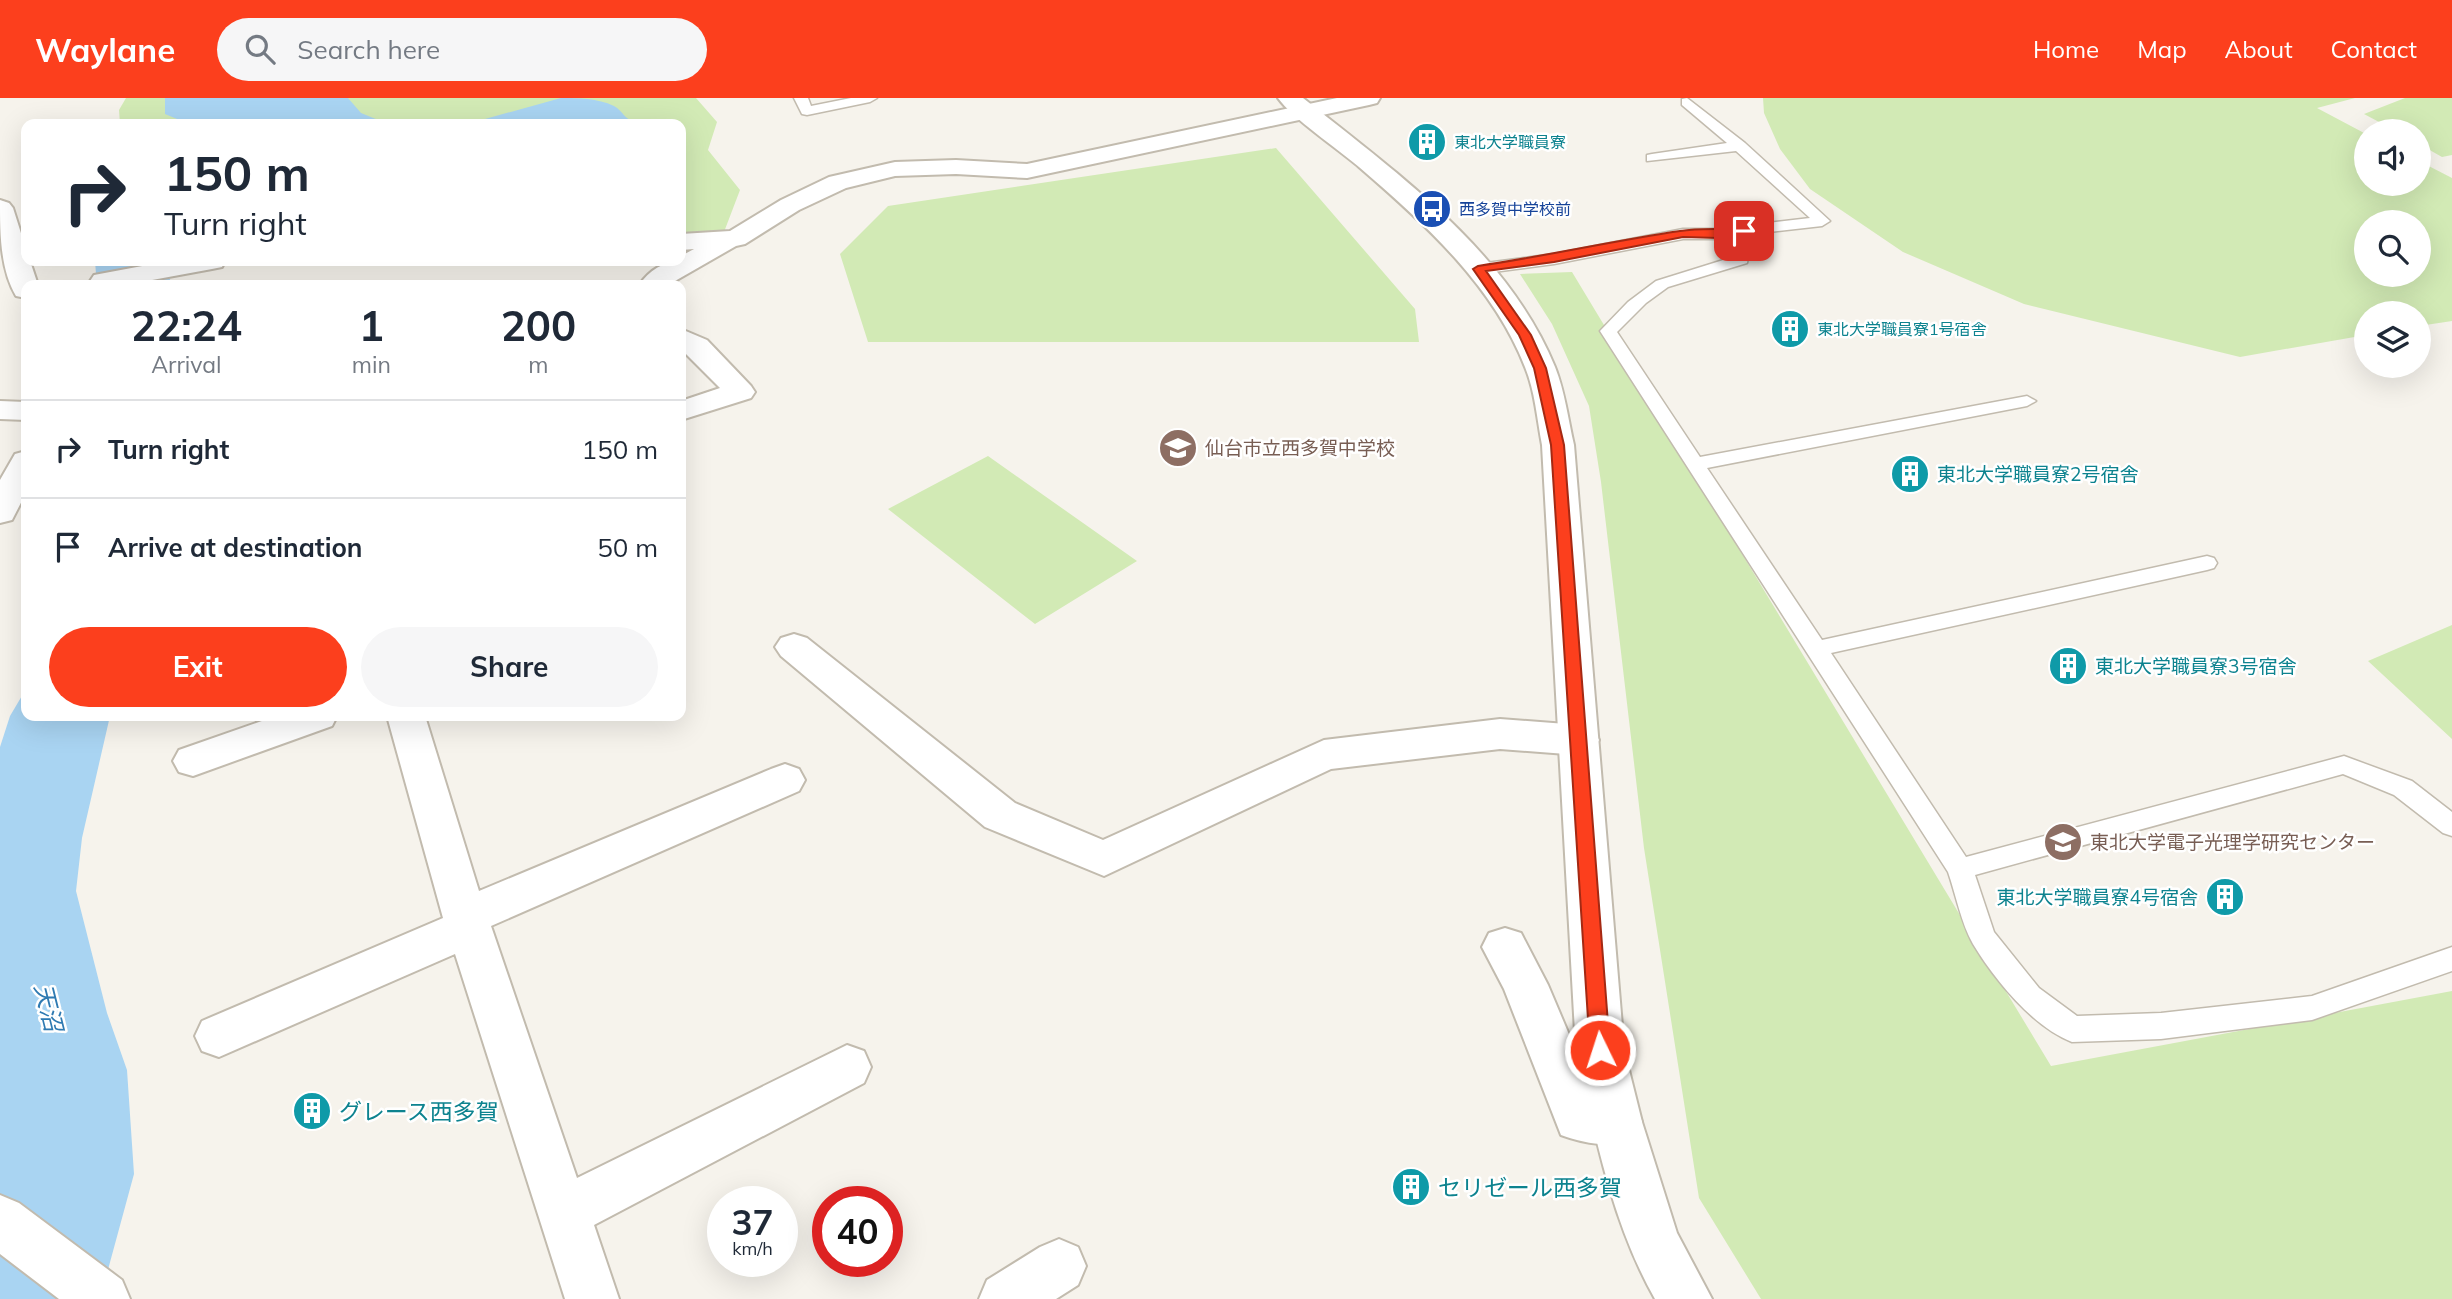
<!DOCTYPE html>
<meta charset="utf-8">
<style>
:root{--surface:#fff;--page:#f6f6f7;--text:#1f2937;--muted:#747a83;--line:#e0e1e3;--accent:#fc3f1d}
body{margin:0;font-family:Mulish,"Noto Sans JP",sans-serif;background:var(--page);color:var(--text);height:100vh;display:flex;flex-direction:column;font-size:26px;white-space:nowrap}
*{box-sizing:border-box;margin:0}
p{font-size:23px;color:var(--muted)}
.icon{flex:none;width:38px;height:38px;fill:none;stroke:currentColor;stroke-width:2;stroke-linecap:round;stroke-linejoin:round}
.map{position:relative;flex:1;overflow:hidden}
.side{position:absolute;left:21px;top:182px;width:665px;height:441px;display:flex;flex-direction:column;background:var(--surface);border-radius:14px;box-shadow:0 7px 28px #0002}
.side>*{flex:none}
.hud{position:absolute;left:21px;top:21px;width:665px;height:147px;border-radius:14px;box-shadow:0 7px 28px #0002;background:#fff;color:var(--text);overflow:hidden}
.tools{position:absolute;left:2354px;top:21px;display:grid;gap:14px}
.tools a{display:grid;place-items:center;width:77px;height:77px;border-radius:50%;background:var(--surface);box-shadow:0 7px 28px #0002;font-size:35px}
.speed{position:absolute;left:707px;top:1088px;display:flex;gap:14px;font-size:35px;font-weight:700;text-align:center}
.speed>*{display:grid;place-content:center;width:91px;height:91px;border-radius:50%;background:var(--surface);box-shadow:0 7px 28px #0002;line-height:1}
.speed small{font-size:18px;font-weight:400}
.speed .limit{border:10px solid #d22;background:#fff;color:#111}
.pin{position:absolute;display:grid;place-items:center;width:60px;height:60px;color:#fff;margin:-30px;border-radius:14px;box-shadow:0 4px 10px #0006}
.me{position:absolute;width:77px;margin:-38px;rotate:356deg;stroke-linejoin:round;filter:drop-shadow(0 0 5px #0008)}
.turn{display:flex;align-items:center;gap:24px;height:147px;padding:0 28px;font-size:32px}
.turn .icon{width:91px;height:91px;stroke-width:2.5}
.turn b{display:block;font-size:49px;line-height:60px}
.eta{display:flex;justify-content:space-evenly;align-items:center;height:119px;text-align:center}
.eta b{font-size:42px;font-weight:700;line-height:49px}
.button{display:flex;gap:14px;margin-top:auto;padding:14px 28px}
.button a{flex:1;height:80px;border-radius:42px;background:var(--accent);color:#fff;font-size:28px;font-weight:700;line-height:80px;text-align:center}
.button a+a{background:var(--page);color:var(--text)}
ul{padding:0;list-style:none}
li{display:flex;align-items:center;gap:21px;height:98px;padding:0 28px;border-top:2px solid var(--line)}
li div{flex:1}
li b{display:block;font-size:26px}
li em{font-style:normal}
header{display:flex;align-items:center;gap:42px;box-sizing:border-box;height:98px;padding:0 35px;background:var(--accent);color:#fff}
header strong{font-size:33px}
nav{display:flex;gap:38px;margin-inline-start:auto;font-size:24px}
.search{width:490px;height:63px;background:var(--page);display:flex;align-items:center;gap:18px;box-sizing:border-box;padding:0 24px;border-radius:38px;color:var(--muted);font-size:26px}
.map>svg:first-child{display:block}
.green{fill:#d2eab5;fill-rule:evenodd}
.water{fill:#a9d4f2}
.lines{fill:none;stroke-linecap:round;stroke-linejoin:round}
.river{fill:#a9d4f2;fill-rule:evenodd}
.service-casing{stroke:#c2bbae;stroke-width:3}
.minor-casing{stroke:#c2bbae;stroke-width:4}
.tertiary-casing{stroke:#c2bbae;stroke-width:4}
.service{fill:#fff;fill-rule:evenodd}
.minor{fill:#fff;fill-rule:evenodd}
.tertiary{fill:#fff;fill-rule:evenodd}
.route{fill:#fc3f1d;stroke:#a42913;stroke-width:2}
.labels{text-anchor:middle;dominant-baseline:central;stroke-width:5;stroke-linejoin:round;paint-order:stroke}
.far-culture-label{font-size:16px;fill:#0d838f;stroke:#fff;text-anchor:start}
.far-transit-label{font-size:16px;fill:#164399;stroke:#fff;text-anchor:start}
.education-label{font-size:19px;fill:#785e54;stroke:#fff;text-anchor:start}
.culture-label{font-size:19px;fill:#0d838f;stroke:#fff;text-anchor:start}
.near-culture-label{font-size:23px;fill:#0d838f;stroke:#fff;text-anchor:start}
.near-water-label{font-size:24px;font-style:italic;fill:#2e7ab2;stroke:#fff}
</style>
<header>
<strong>Waylane</strong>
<div class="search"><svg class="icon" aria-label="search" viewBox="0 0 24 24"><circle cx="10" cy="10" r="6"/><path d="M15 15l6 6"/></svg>Search here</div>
<nav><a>Home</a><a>Map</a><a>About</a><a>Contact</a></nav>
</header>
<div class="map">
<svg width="2452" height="1201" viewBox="0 0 2452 1201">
<rect width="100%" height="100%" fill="#f6f3ec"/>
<!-- green -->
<path class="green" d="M126,0H696L717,24L708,52L740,92L724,134L681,138V26H120L119,12Z
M1763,0H2355L2317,10L2366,36V86H2418L2419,63L2452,80V223L2419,228L2418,215H2366V237L2240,259L2024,206L1903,154L1810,91L1780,51L1764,15ZM2418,124V177H2366V124Z
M2405,0H2452V57L2442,59L2419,46L2418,33H2396L2364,16Z
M1276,50L1415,211L1419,244H868L840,156L888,108Z
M1572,174L2051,968L2452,893V1201H1761L1699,1100L1644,750L1601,384L1589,308L1552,226L1520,176Z
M988,358L1137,463L1035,526L888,411Z
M2452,527V641L2368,563Z"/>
<!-- water -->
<path class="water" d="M165,0H348L361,15L388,26H189L165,16Z
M561,0C579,0 597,0 614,8C623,13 624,21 636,25L467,26Z"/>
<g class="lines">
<!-- river -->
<path class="river" d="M95,163H165L166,176L174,187H103L96,176Z
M26,591V618H110L82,740L76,793L107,915L127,972L134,1076L100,1201H0V649L10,618Z"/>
<defs>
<path id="service" d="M794,0H808L811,8L851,0H877L870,4L807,17L802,16Z
M1687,0L1745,45L1830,123L1822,128L1735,138L1750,148L1747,165L1668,189L1646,205L1617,234L1700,359L2027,298L2036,303L2027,308L1707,370L1822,542L2207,458L2214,460L2217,465L2214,470L2207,472L1831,555L1966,759L2344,658L2412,683L2452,714V738L2443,735L2394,697L2343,676L1975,777L1994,834L2039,890L2077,918L2161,915L2312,898L2452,849V873L2312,922L2161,941L2072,944C2033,929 1994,881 1973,846C1961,825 1956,797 1948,774L1600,233L1628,204L1656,183L1733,159L1734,150L1715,141H1683L1554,166L1478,176L1470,171L1478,166L1554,156L1683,131H1718L1810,120L1736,53L1647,63V57L1652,56L1727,45L1682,7V1Z"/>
<path id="minor" d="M1337,0H1380L1377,5L1369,7L1027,80L956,76L895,78L846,90L799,112L745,146L736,148L668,187H639C649,173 663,163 681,163V158L694,151L681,152V136L730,133L781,102L829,79L895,64L956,62L1027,66Z
M0,102L9,105L13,110L26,151V163H30L38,187H26V200L16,198C0,171 0,134 0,102Z
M169,163H225L222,169L212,171L125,187H93L90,183L94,177Z
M681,231L707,242L751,288L755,294L751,300L681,322V303L720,290L681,251Z
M0,303L26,304V322L0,321Z
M26,353V395L12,422L0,425V382L15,356Z
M794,536L807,540L1015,705L1103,742L1324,642L1500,621L1579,627L1593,631L1599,642L1593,653L1579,657L1500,651L1331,671L1104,778L985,729L781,558L775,549L781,540Z
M276,618H337L332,628L193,678L179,674L173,663L179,652Z
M387,618H425L479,793L771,671L785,666L799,671L805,682L799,693L491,828L577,1080L847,947L864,953L871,969L864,985L594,1127L619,1201H565L455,856L219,959L202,953L195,938L202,923L443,820Z
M1505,830L1521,835L1548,887L1595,998L1617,1000L1635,1007L1642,1024L1635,1041C1610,1050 1586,1046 1561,1037L1504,891L1482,849L1489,835Z
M0,1097L19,1105L122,1182L130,1201H59L0,1156Z
M1059,1141L1078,1149L1086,1168L1078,1187L1056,1201H979L987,1182L1040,1149Z"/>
<path id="tertiary" d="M1278,0H1303C1397,75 1508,154 1555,269C1565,294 1568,321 1574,347L1624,952L1642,1024L1677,1135L1712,1201H1655C1612,1125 1595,1037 1576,952L1542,347C1537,321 1535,293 1525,269C1493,187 1424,125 1359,69C1338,51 1292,20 1278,0Z"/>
</defs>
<!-- service casing -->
<use href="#service" class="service-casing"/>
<!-- minor casing -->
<use href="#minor" class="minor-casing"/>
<!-- tertiary casing -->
<use href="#tertiary" class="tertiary-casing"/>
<!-- service -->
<use href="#service" class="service"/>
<!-- minor -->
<use href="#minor" class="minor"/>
<!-- tertiary -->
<use href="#tertiary" class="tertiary"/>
</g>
<!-- route -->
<path class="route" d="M1744,130L1750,133L1748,135L1718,140L1683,139L1554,164L1486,173L1531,237L1546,270L1564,347L1610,952L1607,958L1600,961L1593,958L1590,952L1551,347L1534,270L1519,237L1473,171L1478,168C1546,158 1612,143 1680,133C1701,130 1723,132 1744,130Z"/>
<!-- icons -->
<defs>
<symbol id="building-disc" viewBox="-11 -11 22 22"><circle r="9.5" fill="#0f9aa8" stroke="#fff"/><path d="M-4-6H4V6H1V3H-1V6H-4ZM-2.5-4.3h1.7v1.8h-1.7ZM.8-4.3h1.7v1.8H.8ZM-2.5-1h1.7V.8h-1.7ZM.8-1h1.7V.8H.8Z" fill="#fff"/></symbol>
<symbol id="bus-disc" viewBox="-11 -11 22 22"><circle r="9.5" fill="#1a4fb4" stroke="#fff"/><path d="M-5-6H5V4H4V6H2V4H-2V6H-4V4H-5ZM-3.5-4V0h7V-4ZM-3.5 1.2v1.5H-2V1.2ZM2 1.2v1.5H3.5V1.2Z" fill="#fff"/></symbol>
<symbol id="school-disc" viewBox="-11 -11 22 22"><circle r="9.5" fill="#8d6e63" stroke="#fff"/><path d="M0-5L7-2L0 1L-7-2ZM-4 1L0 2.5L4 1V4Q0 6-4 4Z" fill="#fff"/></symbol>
<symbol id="university-disc" viewBox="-11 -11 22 22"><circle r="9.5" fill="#8d6e63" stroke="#fff"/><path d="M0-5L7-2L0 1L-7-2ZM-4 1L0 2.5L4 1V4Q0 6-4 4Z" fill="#fff"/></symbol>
</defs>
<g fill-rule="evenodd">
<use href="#building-disc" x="1405" y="22" width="44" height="44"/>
<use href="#bus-disc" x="1410" y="89" width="44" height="44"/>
<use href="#building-disc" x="1768" y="209" width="44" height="44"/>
<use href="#school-disc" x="1156" y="328" width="44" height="44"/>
<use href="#building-disc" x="1888" y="354" width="44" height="44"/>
<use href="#building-disc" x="2046" y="546" width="44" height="44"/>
<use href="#university-disc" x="2041" y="722" width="44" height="44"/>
<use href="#building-disc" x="2203" y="777" width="44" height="44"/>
<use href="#building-disc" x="290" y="991" width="44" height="44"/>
<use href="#building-disc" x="1389" y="1067" width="44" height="44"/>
</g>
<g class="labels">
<!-- far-culture labels -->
<g class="far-culture-label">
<text x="1454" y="44">東北大学職員寮</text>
<text x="1817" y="231">東北大学職員寮1号宿舎</text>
</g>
<!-- far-transit labels -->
<g class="far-transit-label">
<text x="1459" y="111">西多賀中学校前</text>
</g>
<!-- education labels -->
<g class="education-label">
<text x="1205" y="350">仙台市立西多賀中学校</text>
<text x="2090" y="744">東北大学電子光理学研究センター</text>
</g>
<!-- culture labels -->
<g class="culture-label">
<text x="1937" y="376">東北大学職員寮2号宿舎</text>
<text x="2095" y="568">東北大学職員寮3号宿舎</text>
<text x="2198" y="799" text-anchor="end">東北大学職員寮4号宿舎</text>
</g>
<!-- near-culture labels -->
<g class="near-culture-label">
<text x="339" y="1013">グレース西多賀</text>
<text x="1438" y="1089">セリゼール西多賀</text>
</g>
<!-- near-water labels -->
<g class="near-water-label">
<text transform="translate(49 909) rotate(76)">天沼</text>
</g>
</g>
</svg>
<div class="tools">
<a><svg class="icon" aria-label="sound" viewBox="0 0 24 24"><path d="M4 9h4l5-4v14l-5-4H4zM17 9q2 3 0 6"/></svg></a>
<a><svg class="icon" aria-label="search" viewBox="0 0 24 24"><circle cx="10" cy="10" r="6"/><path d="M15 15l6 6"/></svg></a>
<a><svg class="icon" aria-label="layers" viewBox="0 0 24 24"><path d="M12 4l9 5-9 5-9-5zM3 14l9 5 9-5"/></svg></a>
</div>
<div class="speed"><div>37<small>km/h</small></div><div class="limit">40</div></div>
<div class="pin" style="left:1744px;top:133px;background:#d93025"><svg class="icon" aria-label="arrive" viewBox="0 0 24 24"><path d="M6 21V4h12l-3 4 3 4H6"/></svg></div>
<svg class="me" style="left:1600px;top:952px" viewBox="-20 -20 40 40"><circle r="17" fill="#fc3f1d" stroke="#fff" stroke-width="3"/><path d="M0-11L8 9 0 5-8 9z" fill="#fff"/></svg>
<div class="hud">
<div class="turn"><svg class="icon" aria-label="right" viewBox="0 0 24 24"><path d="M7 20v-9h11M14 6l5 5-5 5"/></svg><div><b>150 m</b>Turn right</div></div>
</div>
<section class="side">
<div class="eta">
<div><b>22:24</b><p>Arrival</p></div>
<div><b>1</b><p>min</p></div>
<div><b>200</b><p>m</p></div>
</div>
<ul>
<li><svg class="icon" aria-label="right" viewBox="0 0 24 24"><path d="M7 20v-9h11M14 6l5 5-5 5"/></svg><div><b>Turn right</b></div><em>150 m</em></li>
<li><svg class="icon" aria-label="arrive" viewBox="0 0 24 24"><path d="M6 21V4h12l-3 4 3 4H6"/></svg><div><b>Arrive at destination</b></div><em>50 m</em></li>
</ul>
<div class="button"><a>Exit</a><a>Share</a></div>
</section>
</div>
